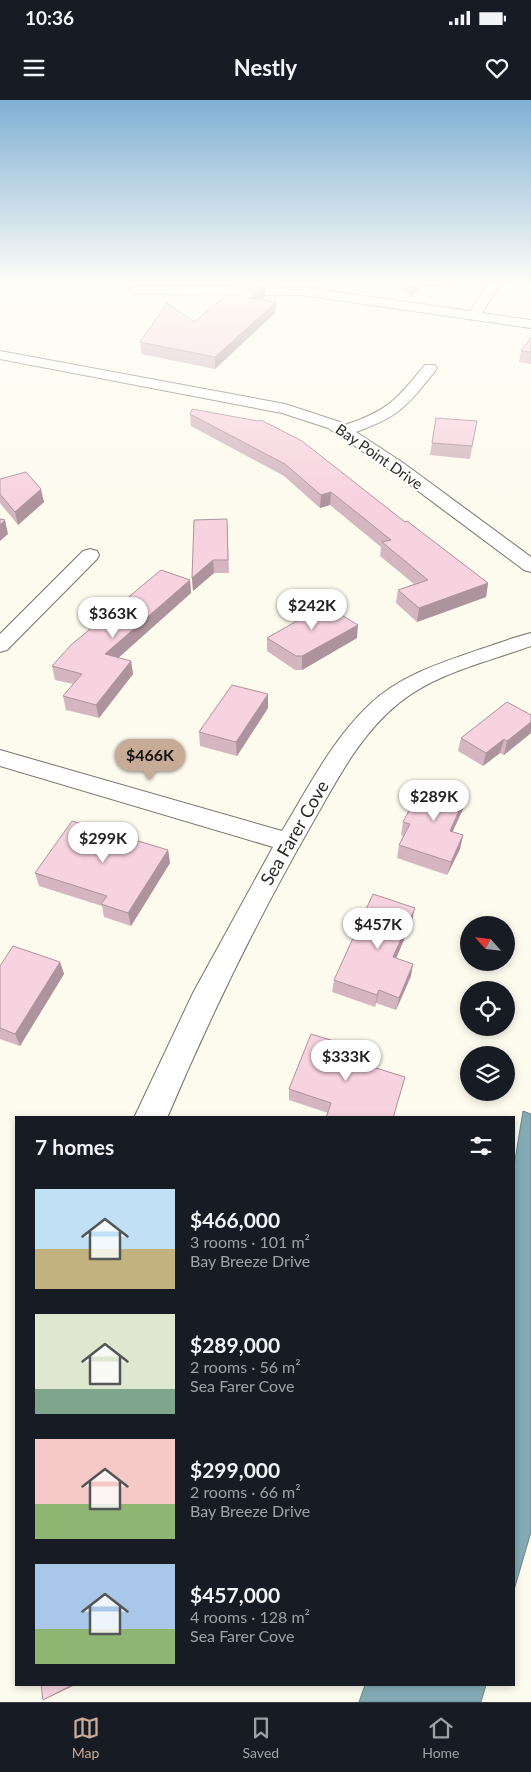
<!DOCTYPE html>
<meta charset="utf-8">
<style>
:root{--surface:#171b24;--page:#242831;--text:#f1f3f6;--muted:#9ea1a6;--line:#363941;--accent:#c8ab96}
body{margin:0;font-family:Lato,sans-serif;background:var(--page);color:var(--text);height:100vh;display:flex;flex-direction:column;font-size:19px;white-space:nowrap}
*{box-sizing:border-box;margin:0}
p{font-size:16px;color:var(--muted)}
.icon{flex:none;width:28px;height:28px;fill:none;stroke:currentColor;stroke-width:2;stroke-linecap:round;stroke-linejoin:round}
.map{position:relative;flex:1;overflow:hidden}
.details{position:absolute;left:15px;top:1016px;width:500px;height:570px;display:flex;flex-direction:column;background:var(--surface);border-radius:0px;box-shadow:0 2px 8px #0003}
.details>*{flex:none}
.needle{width:32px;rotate:297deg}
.tools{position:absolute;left:460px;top:816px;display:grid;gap:10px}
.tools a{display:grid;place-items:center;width:55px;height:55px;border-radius:50%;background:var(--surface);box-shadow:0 2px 8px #0003;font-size:25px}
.price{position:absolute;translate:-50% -42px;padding:0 11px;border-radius:18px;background:#fff;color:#222;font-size:16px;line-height:32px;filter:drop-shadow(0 1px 2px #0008)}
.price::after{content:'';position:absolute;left:50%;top:30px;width:15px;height:11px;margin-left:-8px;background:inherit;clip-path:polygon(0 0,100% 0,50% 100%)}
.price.on{background:var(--accent);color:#111}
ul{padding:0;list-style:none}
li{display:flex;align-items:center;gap:15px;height:125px;padding:0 20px}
li span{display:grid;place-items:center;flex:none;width:140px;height:100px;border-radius:0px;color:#555}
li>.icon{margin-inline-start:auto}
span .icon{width:60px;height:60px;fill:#fffc;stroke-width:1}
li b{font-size:21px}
h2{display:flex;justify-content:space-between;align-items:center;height:60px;padding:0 20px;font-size:21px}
.status{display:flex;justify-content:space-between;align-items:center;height:35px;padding:0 25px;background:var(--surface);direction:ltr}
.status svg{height:14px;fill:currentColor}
header{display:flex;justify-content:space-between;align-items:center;height:65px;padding:0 20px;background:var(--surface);font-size:22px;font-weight:700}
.tabs{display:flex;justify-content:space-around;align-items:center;height:70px;border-top:1px solid var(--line);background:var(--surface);font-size:14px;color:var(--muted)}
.tabs a{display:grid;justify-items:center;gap:2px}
.tabs .on{color:var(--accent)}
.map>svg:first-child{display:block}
.water{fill:#84abb5;stroke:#69848a}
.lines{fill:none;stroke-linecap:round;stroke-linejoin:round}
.minor-casing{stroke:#77746a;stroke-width:2}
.minor{fill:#fff;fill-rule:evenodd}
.wall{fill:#d4b5c0}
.shaded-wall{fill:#ad939c}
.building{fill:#f7d2df;stroke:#ad939c}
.labels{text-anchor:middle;stroke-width:4;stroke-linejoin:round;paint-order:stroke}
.far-street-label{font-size:15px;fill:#2b2a26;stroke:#fff}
.street-label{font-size:18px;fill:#2b2a26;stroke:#fff}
</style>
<div class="status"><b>10:36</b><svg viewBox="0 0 49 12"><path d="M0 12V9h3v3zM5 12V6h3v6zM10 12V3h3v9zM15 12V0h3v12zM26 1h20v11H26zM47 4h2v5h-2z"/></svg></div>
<header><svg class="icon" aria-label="menu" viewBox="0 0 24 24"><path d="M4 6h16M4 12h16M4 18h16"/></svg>Nestly<svg class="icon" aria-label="heart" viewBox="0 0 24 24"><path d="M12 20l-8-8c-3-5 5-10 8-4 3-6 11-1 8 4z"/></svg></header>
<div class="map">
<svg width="531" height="1602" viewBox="0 0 531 1602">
<rect width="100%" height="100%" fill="#fdfaee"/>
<path class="water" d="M523,1011L531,1014V1432L514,1490V1066Z
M365,1585H486L481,1602H359Z"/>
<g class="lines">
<defs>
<path id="minor" d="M490,181H502L482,213L531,220V228L302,195L135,194L129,190L135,186L302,187L470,211Z
M0,251L285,304L340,322L345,325C389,310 396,300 425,265H435L437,268L435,271C406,307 400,316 356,332L402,362L531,457V472L524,470L390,370L328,328L282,313L0,259Z
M90,449L97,451L99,455L97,459L7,550L0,552V534L83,451Z
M531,533V546C487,562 436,573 399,603C358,636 335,684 309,729C256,822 209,919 167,1018H134L193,893L273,747L0,666V650L282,731C308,688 332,640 369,605C400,575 443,562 484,548C499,543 515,537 531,533Z"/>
</defs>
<use href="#minor" class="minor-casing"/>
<use href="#minor" class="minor"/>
</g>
<path class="wall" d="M236,181H279V185H236Z
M399,181H452V184L421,187L411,197Z
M236,196L265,197L261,200L276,202L275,213L215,269L141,254L140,242L194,222Z
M531,237V264L519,262L521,251Z
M190,314L405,422L488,483L486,497L417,522L396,503L398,490L414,484L380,456L381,447L330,405L320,408L284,376L191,326Z
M436,318L477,321L470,359L430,355Z
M0,379L44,402L18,425L0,403Z
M227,419L229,473H214L193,491L192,478Z
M190,480L191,493L118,558L131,561L133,574L99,618L66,610L63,596L73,584L55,580L52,566Z
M267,538H357L302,570H295L267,551Z
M268,608L237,656L200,646L199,632Z
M531,615V633L504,655L500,653L483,666L458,651L461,638Z
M466,695L463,709L452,732L463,735L460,749L447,775L397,758L399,745L403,736L401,735L403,722Z
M168,750L170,763L131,826L104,817L102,806L39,786L35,773Z
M412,821L396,858L411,876L396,910L376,903L375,907L332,892L334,880Z
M60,862L64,874L20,946L0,939V866Z
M355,961L405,977L402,988L328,1013L289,1000V989Z"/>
<path class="shaded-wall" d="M418,181H452V184L421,187L411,197L413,187Z
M265,186V197L250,209V198Z
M276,202L275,213L215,269V257Z
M41,389L44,402L18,425L15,412Z
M331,392L330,405L320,408L321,395Z
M5,420L8,434L0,441V425Z
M213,460L214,473L193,491L192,478Z
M190,480L191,493L107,568L105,554Z
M488,483L486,497L417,522L419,508Z
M358,525L357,538L302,570V556Z
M131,561L133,574L99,618L96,605Z
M268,594V608L237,656L236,642Z
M531,622V633L504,655L507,641Z
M504,639L500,653L483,666L486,653Z
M466,695L463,709L447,744L450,731Z
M463,735L460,749L447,775L451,762Z
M168,750L170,763L131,826L128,813Z
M415,808L412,821L391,870L393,857Z
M60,862L64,874L20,946L15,934Z
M413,864L411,876L396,910L399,898Z
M379,890L376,903L375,907L377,895Z
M357,948L355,960L351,972L353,961Z
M72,1585H75L50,1597L43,1600Z"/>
<path class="building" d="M408,181H418L413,187Z
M236,186H265L250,198L276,202L215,257L140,242L167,203L194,222L227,195L236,196Z
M531,237V252L521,251Z
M192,309L258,321L261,320L302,341L405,422L407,421L488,483L419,508L398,490L428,480L382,442L391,440L331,392L321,395L285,364L190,314Z
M436,318L477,321L472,346L432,343Z
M26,372L41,389L15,412L0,394V379Z
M0,419L5,420L0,425Z
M227,419L228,460H213L192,478L194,420Z
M161,470L190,480L105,554L131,561L96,605L63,596L82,574L52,566L71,545Z
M325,505L358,525L302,556H296L267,538Z
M232,585L268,594L236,642L199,632Z
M507,602L531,615V622L507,641L504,639L486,653L461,638Z
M424,682L466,695L450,731L463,735L451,762L399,745L410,724L403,722Z
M72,721L168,750L128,813L101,804L107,796L35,773Z
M373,794L415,808L393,857L413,864L399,898L379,890L377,895L334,880Z
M13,846L60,862L15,934L0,928V866Z
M311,934L357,948L353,961L405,977L393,1018H326L331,1003L289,989Z
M41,1585H72L43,1600Z"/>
<linearGradient id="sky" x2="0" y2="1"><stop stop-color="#80b0d4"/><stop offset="0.45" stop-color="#fefdf7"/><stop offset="1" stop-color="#fefdf7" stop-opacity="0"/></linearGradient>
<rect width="531" height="405" fill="url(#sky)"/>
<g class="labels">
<g class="far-street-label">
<text transform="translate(379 357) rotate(35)" y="5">Bay Point Drive</text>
</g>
<g class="street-label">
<text transform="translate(295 733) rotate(-60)" y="6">Sea Farer Cove</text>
</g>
</g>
</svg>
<div class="tools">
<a><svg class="needle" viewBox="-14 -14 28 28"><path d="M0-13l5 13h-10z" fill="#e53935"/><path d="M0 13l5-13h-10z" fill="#9ea1a6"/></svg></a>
<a><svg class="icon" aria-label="locate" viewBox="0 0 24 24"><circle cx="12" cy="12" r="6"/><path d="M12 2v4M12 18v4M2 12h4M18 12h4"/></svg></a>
<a><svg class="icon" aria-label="layers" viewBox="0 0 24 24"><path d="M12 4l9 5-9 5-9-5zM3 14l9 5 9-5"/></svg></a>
</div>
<b class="price" style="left:312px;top:531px">$242K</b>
<b class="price" style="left:113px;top:539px">$363K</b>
<b class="price on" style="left:150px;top:681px">$466K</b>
<b class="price" style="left:434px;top:722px">$289K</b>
<b class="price" style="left:103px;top:764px">$299K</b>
<b class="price" style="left:378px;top:850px">$457K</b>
<b class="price" style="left:346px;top:982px">$333K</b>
<section class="details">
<h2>7 homes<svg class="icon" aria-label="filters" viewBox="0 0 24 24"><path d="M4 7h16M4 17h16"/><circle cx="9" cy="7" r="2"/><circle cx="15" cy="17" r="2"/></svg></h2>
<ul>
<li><span style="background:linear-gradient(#bfe0f5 60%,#c2b280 0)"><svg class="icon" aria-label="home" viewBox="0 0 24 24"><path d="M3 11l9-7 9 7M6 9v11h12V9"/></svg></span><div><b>$466,000</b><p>3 rooms · 101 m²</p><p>Bay Breeze Drive</p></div></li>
<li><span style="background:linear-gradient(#dfe7d0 75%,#7fa58c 0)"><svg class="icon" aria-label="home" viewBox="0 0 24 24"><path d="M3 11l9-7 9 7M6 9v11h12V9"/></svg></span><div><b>$289,000</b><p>2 rooms · 56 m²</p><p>Sea Farer Cove</p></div></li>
<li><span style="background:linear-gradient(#f6c9c9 65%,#8fb573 0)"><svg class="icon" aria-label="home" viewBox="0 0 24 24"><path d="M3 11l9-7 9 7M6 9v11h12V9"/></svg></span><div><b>$299,000</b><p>2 rooms · 66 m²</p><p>Bay Breeze Drive</p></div></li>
<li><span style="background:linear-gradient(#a9c7e8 65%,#8fb573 0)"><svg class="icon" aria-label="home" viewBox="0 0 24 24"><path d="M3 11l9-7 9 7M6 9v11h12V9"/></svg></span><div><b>$457,000</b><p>4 rooms · 128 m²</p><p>Sea Farer Cove</p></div></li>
</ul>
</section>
</div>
<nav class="tabs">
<a class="on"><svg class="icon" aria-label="map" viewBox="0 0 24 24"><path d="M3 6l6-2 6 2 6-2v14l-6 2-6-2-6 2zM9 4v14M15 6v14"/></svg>Map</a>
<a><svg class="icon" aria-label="saved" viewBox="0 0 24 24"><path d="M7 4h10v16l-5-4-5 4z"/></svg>Saved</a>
<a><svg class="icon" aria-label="home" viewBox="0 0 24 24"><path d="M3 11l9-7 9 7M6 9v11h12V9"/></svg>Home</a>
</nav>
